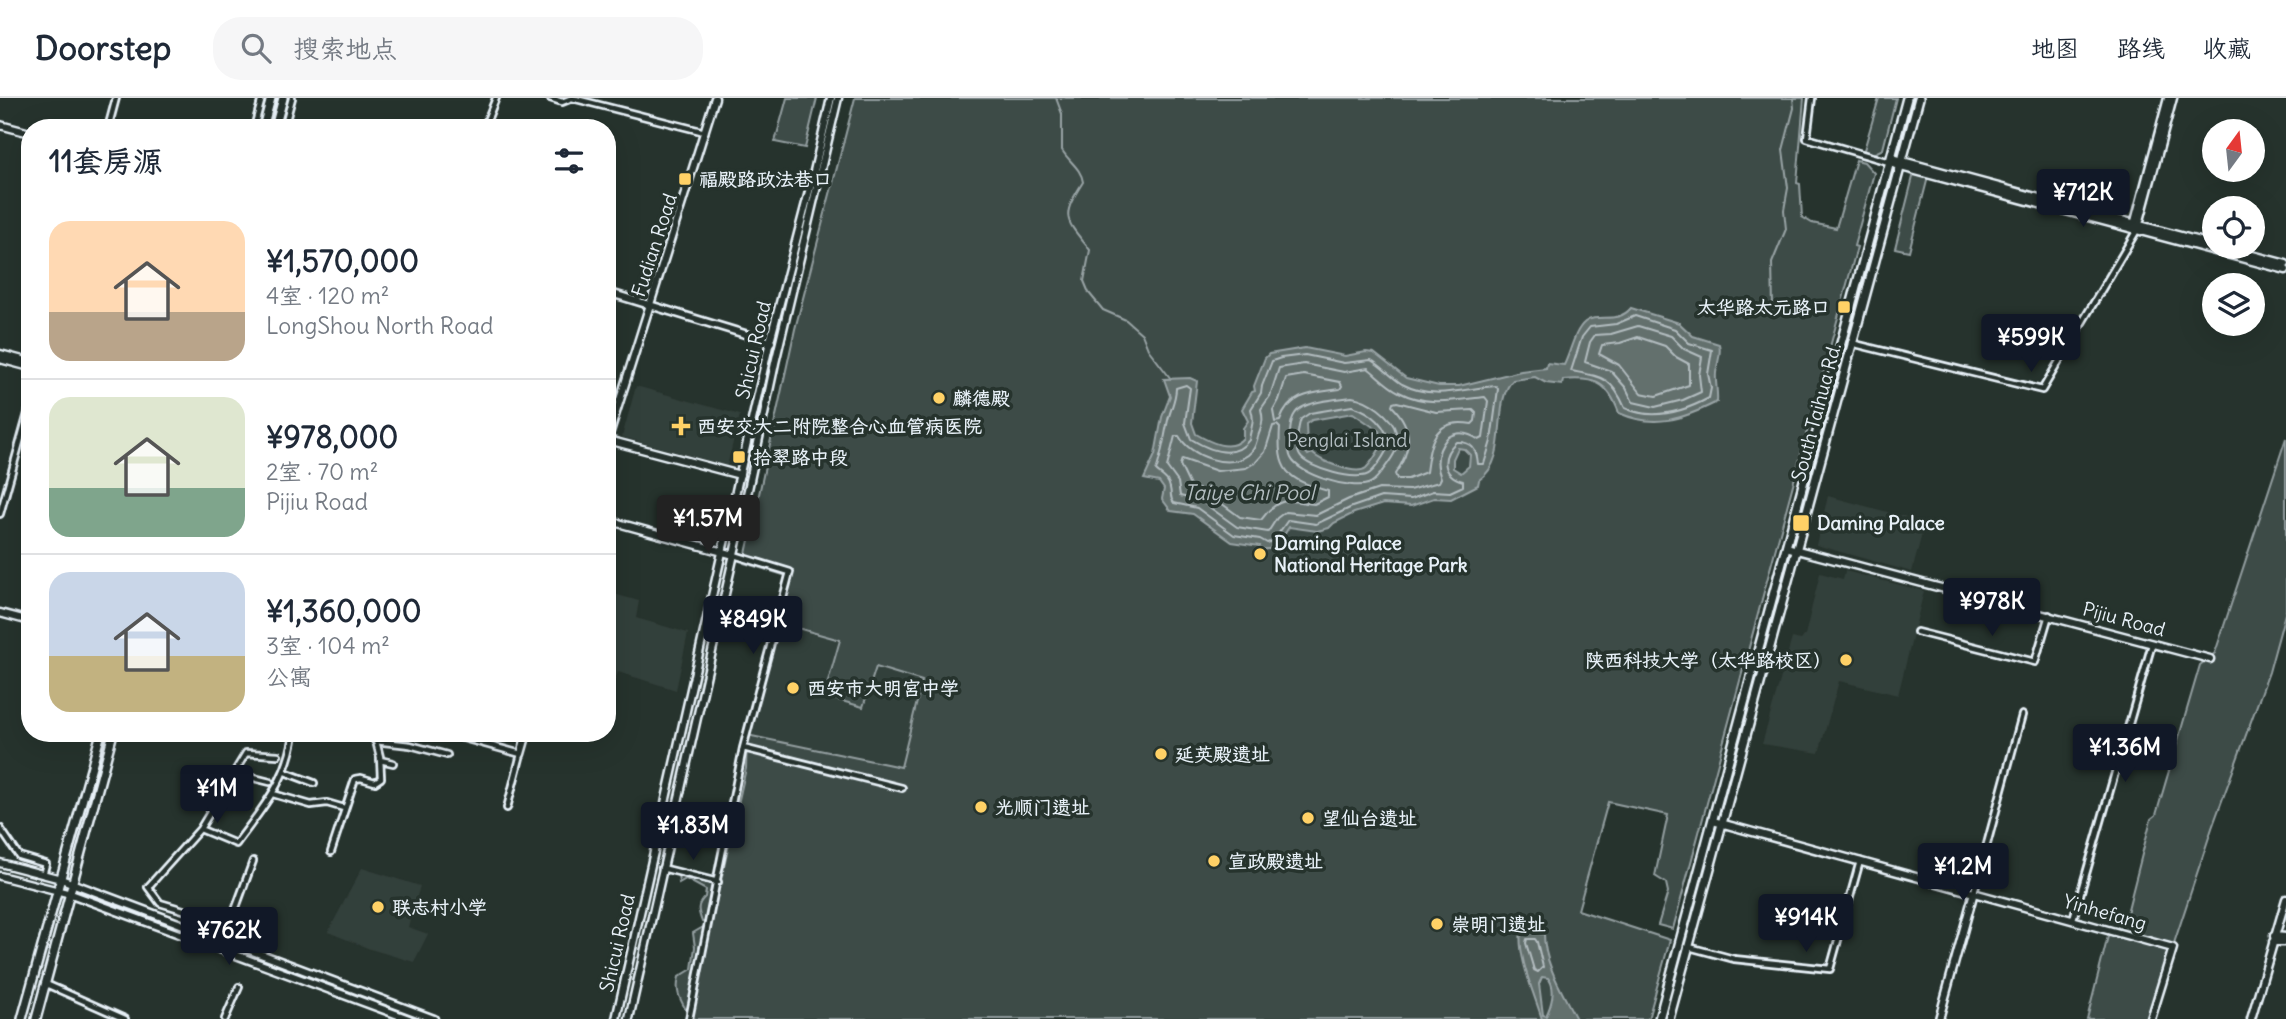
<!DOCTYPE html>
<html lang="zh">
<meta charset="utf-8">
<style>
:root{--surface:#fff;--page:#f6f6f7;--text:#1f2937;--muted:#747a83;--line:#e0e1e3;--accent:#111827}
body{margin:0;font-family:Delius,"LXGW WenKai TC",sans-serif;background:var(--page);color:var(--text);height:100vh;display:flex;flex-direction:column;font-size:26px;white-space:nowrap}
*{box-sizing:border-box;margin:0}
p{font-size:23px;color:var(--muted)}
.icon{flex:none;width:38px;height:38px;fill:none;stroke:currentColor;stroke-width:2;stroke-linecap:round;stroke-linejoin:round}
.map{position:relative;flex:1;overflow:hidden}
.panel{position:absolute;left:21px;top:21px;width:595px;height:623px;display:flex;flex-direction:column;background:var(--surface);border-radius:28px;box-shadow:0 7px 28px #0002}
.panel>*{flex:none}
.needle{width:46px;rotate:15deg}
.controls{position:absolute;left:2202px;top:21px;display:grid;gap:14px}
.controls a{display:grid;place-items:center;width:63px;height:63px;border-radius:50%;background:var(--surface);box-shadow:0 7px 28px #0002;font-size:35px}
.price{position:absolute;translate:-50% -60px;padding:0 16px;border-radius:7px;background:var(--accent);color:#fff;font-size:23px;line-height:46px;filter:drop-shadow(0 2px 4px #0008)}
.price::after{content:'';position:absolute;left:50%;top:42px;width:21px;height:16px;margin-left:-10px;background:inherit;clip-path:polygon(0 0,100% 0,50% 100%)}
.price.on{background:#222;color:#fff}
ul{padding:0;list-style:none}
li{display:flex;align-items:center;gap:21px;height:175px;padding:0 28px}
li+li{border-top:2px solid var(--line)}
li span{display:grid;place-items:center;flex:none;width:196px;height:140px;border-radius:21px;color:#555}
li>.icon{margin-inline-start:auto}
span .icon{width:84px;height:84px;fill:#fffc;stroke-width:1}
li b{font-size:30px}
h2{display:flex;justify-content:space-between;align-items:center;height:84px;padding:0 28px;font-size:30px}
header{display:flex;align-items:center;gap:42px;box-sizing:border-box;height:98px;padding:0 35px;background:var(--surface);border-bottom:2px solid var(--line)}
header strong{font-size:33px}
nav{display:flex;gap:38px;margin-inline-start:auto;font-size:24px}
.search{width:490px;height:63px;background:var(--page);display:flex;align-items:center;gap:18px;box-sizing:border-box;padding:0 24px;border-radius:28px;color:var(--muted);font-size:26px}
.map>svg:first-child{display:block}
.built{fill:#333f3a}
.green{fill:#3e4b47;stroke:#939ea0;stroke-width:2}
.water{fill:#636f6d;stroke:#98a3a5;stroke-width:2;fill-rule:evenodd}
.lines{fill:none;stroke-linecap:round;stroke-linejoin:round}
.shore{stroke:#b3bdc0;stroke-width:2}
.stream{stroke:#98a3a5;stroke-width:2}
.street-casing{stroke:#e8f1f8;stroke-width:10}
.secondary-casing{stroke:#e8f1f8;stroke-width:11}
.primary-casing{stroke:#e8f1f8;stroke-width:12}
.street{stroke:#26332d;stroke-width:4.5}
.secondary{stroke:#26332d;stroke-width:6}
.primary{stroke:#26332d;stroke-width:7}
.poi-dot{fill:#ffd166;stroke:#26332d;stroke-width:2.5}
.labels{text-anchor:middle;stroke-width:7;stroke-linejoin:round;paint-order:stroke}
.poi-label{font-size:19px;font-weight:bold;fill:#e8f1f8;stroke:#26332d;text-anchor:start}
.street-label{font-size:19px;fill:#e8f1f8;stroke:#26332d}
.park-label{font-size:19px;fill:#b5bfc3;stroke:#26332d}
.water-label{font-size:21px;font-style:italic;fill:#b3bdc0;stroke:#26332d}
</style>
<header>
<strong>Doorstep</strong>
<div class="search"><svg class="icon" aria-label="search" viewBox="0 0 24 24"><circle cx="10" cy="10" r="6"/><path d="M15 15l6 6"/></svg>搜索地点</div>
<nav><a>地图</a><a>路线</a><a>收藏</a></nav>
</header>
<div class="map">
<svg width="2286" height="921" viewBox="0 0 2286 921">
<rect width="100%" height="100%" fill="#26332d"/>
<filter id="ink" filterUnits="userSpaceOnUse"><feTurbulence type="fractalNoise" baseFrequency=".0143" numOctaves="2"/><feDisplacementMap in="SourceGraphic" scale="14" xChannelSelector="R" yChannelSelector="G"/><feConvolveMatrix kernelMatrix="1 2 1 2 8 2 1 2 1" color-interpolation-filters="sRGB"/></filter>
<g filter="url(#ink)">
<path class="built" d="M636,288L740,317L727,368L622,339Z
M1828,398L1925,424L1912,474L1816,447Z
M1845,473L1924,493L1898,597L1839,583L1819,655L1762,646L1792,540L1801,542L1805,537L1820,475L1843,481Z
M607,494L639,503L636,520L688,535L676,592L618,574L615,582L607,580Z
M776,524L840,542L824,598L875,569L923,583L902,669L747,637Z
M362,770L420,788L408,829L428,836L414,864L370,851L328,834Z"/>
<path class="green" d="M787,0H817L805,50L775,44Z
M855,0H1804L1797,85L1800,86L1802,119L1812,125L1836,130L1856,62L1864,64L1874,75L1854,148L1857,149L1673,831L1658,827L1668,794L1666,785L1655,778L1668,717L1608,704L1578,812L1670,842L1648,921H690L746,670L747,637L901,669L922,583L876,569L863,609L824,598L840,542L776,524L790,479L744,465L795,231Z
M1879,0H1896L1883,51L1871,57L1865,55L1864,52Z
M1914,75L1928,79L1909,153L1895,150Z
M2286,340V512L2269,574L2212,730L2149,921H2087L2108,838L2125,823L2151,721L2156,717L2200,567L2215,555Z
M678,776L715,785L706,824H702C698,813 696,807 705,799L706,792L686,781L679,785Z
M705,828L687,914C680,901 675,894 679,879L692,871L695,849L693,835Z"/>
<path class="water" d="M1631,210L1679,225L1693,238L1719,246C1722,257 1717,264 1716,275C1715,284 1718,294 1717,304C1683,321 1655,331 1619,315C1608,284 1595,279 1563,282L1562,287L1546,285L1535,279L1513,282C1491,303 1511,361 1479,382L1478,387L1451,401L1434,400L1411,408L1383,406L1354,415L1334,425L1329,430L1317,433L1289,429L1276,450L1259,452L1260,448L1232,444L1193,416L1171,413L1162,401L1164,391L1159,384L1144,381L1155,357L1162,319L1170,298L1164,281L1190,280L1197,283L1192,325L1196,336C1210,344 1230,355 1243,340V330L1248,323L1242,311L1252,294L1255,293L1254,288L1265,260L1269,256L1305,250L1345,258L1366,254L1374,255L1406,280L1439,288H1459L1521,273L1546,270L1547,265L1564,267C1571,253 1574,233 1585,224C1597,214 1617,227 1631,210ZM1353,315L1379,333L1382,346C1378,354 1372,364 1366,370C1356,378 1320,363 1312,355L1308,357L1304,352L1307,349L1306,326L1312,322ZM1458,350L1464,351L1470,357L1469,368L1461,375L1453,370V361Z
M1521,832L1544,836C1544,866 1563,895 1576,921H1542C1534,895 1517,858 1521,832ZM1542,879L1548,880C1557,890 1551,908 1546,918L1543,917L1539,886Z"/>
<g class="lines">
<path class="shore" d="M1635,218L1675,231L1689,245L1712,252L1708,276L1711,290L1709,300C1683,314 1653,323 1625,310C1611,278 1602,279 1571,273L1582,239L1590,229L1616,226Z
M1638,228L1671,238L1684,251L1702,259L1699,277L1701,294L1683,302L1655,309L1633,304L1626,290L1611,273L1585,264L1590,244L1595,237L1611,236Z
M1638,239L1665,248L1676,259L1689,266V287L1656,298L1641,295L1619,267L1599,256L1602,247L1620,245Z
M1305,257L1344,265L1371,262C1382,268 1391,279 1402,286C1434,303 1464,290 1496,288L1498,291L1491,343L1484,366H1478C1477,352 1472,343 1456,344C1440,359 1442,377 1463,383V388L1450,394L1433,393L1411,401L1381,399L1352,409L1316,426L1288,422L1273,443L1267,445L1260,441L1234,437L1197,410L1174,405C1169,399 1172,397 1170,390C1169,381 1161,378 1156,373C1162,356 1164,340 1168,322C1171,310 1176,301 1176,290L1186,287L1190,290L1185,325L1191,341C1209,352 1234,363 1249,342C1251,328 1255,325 1251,311L1261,295L1262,288L1272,263L1281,260Z
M1304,266L1344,274L1368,270C1378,278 1387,288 1399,294C1427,309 1456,302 1485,299L1488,303L1483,340L1479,342C1469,335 1458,332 1447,340C1437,352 1435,366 1441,380L1439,384L1409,392L1379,391L1349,401L1316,417L1285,414L1277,420L1268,434L1237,429L1201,403L1180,398L1178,384L1167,369L1175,338H1179C1190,358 1227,372 1248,357C1257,350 1256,342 1260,333C1263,324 1263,320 1261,311L1270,298L1279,270Z
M1304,277L1340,284L1342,288L1340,291C1314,295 1289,295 1280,323L1275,324L1273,313L1279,302L1286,280Z
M1352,299C1368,301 1392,318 1396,334C1400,351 1393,359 1383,372C1378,378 1376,383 1368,386C1351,392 1299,377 1291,360C1287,353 1290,342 1290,334C1291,322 1293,313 1305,308C1318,302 1337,301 1352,299Z
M1397,304L1436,314L1473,312L1476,315L1475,323L1472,326C1433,319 1430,345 1426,374L1408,381H1397L1395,376C1412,352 1414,330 1392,308L1393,305Z
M1352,308C1372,314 1388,328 1389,348C1384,357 1378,369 1370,375C1359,385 1307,370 1300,358C1295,351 1298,329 1301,321L1310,315Z
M1277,327L1280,330C1277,373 1286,381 1328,393V399L1314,406C1300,405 1286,398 1273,409C1268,412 1265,418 1261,422L1240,419L1206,394L1190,388L1180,367L1182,361L1217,373L1246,370L1256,364L1265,354L1273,328Z
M1527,841H1535L1537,844L1543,869L1538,874L1534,872L1526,845Z"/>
<path class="stream" d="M1056,0L1062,16V52C1069,64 1081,70 1083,84C1060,120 1065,121 1090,152L1084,183L1089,195L1103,212L1126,222L1142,236L1148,251L1171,281
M1773,209L1772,165L1786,131L1784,112L1788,90L1783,52L1794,10L1793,0"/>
<defs>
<path id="street" d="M550,0L562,4L572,0
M572,0L705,34
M1812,0L1807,40L1889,64
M108,30L116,0
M254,30L262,0
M284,30L292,0
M484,30L496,0
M1851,245L2042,292L2137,132
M0,416L30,308
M1917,534L2035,564L2049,517
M445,635L521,656L507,710
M375,643L410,647L447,657
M743,650L902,690
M380,662L393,665
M285,674L314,685
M234,675L270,684
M273,696L311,707L327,705L344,710
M0,730L19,758L46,766L43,777
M200,731L236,746C263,709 288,682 294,635
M331,754L355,681L361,680L375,684L381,680L380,659L374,635
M253,763L230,826L160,805L148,789L200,731L246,655L278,657
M662,770L718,784
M1974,794L2022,617
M2073,821L2152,546
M1689,849L1734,861L1830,871L1860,763
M46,886L125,921
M225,921L239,889
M689,921L743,650L790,474L734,457"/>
<path id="secondary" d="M0,27L30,35
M1891,60L2214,147
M1890,64L1901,69L2286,172
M2134,127L2168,0
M2138,130L2173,0
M2222,149L2286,166
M607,194L771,244
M0,256L30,264
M0,261L30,269
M608,342L740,377
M607,343L715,0
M607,422L734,457
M1786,449L2210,561
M0,515L30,523
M521,656L527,635
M1713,723L2173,850L2151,921
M0,765L61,781L434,921
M0,778L71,796L409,921
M2274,838L2286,839
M2273,844H2286
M616,921L770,243L812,82L831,0
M629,921L739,434L775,265L838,0
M1939,921L1974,794
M2251,921L2286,801"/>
<path id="primary" d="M263,30L271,0
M275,30L283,0
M22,921L101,635
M36,921L113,635
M1659,921L1907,0
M1669,921L1919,0"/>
</defs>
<use href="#street" class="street-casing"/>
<use href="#secondary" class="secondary-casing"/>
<use href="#primary" class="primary-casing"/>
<use href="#street" class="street"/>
<use href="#secondary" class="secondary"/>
<use href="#primary" class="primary"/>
</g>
</g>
<g class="poi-dot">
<rect x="678" y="74" width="14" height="14" rx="3.5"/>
<rect x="1837" y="202" width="14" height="14" rx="3.5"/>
<circle cx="939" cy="300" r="7"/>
<path d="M677.5 317.5h7v7h7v7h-7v7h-7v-7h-7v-7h7z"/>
<rect x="732" y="352" width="14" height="14" rx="3.5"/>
<rect x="1792" y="416" width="18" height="18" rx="3.5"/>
<circle cx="1260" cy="456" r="7"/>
<circle cx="1846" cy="562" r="7"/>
<circle cx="793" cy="590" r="7"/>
<circle cx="1161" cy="656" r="7"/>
<circle cx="981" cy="709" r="7"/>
<circle cx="1308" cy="720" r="7"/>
<circle cx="1214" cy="763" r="7"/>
<circle cx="378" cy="809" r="7"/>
<circle cx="1437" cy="826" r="7"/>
</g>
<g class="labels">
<g class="poi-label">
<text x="699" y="88">福殿路政法巷口</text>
<text x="1830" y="216" text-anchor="end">太华路太元路口</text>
<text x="953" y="307">麟德殿</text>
<text x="697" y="335">西安交大二附院整合心血管病医院</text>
<text x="753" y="366">拾翠路中段</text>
<text x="1817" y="432">Daming Palace</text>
<text x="1274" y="452">Daming Palace<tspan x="1274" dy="22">National Heritage Park</tspan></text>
<text x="1832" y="569" text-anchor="end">陕西科技大学（太华路校区）</text>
<text x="807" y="597">西安市大明宫中学</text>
<text x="1175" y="663">延英殿遗址</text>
<text x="995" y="716">光顺门遗址</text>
<text x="1322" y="727">望仙台遗址</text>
<text x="1228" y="770">宣政殿遗址</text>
<text x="392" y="816">联志村小学</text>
<text x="1451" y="833">崇明门遗址</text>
</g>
<g class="street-label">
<text transform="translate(654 147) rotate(-72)" y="7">Fudian Road</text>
<text transform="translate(753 252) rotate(-77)" y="7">Shicui Road</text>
<text transform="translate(1816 314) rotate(-75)" y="7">South Taihua Rd.</text>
<text transform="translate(2124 521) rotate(15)" y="7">Pijiu Road</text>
<text transform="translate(2105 814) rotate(16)" y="7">Yinhefang</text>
<text transform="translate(617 845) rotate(-77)" y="7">Shicui Road</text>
</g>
<g class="park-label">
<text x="1347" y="349">Penglai Island</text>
</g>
<g class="water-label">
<text x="1249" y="402">Taiye Chi Pool</text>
</g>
</g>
</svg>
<div class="controls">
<a><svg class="needle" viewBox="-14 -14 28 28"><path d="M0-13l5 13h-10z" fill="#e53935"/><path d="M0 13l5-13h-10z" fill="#747a83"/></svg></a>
<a><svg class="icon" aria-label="locate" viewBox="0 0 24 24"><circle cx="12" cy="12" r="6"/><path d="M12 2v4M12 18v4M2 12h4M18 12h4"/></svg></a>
<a><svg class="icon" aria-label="layers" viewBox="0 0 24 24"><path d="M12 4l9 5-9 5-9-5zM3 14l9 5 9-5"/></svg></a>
</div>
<b class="price" style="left:2083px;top:131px">¥712K</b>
<b class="price" style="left:2031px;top:276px">¥599K</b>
<b class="price on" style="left:708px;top:457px">¥1.57M</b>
<b class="price" style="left:1992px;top:540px">¥978K</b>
<b class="price" style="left:753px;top:558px">¥849K</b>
<b class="price" style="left:2125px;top:686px">¥1.36M</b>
<b class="price" style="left:217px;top:727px">¥1M</b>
<b class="price" style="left:693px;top:764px">¥1.83M</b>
<b class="price" style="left:1963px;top:805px">¥1.2M</b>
<b class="price" style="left:1806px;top:856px">¥914K</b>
<b class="price" style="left:229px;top:869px">¥762K</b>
<section class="panel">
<h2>11套房源<svg class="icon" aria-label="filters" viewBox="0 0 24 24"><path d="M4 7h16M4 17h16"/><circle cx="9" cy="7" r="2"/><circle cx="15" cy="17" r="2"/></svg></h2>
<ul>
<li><span style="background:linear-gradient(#ffd9b3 65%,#b9a48a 0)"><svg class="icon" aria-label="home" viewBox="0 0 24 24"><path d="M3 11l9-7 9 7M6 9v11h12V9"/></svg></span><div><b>¥1,570,000</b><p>4室 · 120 m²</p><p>LongShou North Road</p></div></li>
<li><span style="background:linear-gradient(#dfe7d0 65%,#7fa58c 0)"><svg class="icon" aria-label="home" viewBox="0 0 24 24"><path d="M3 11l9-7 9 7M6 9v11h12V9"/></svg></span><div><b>¥978,000</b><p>2室 · 70 m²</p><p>Pijiu Road</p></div></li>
<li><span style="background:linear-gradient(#c9d6e8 60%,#c2b280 0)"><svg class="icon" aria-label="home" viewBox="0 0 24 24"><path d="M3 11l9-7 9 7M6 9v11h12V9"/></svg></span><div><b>¥1,360,000</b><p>3室 · 104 m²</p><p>公寓</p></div></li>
</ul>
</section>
</div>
